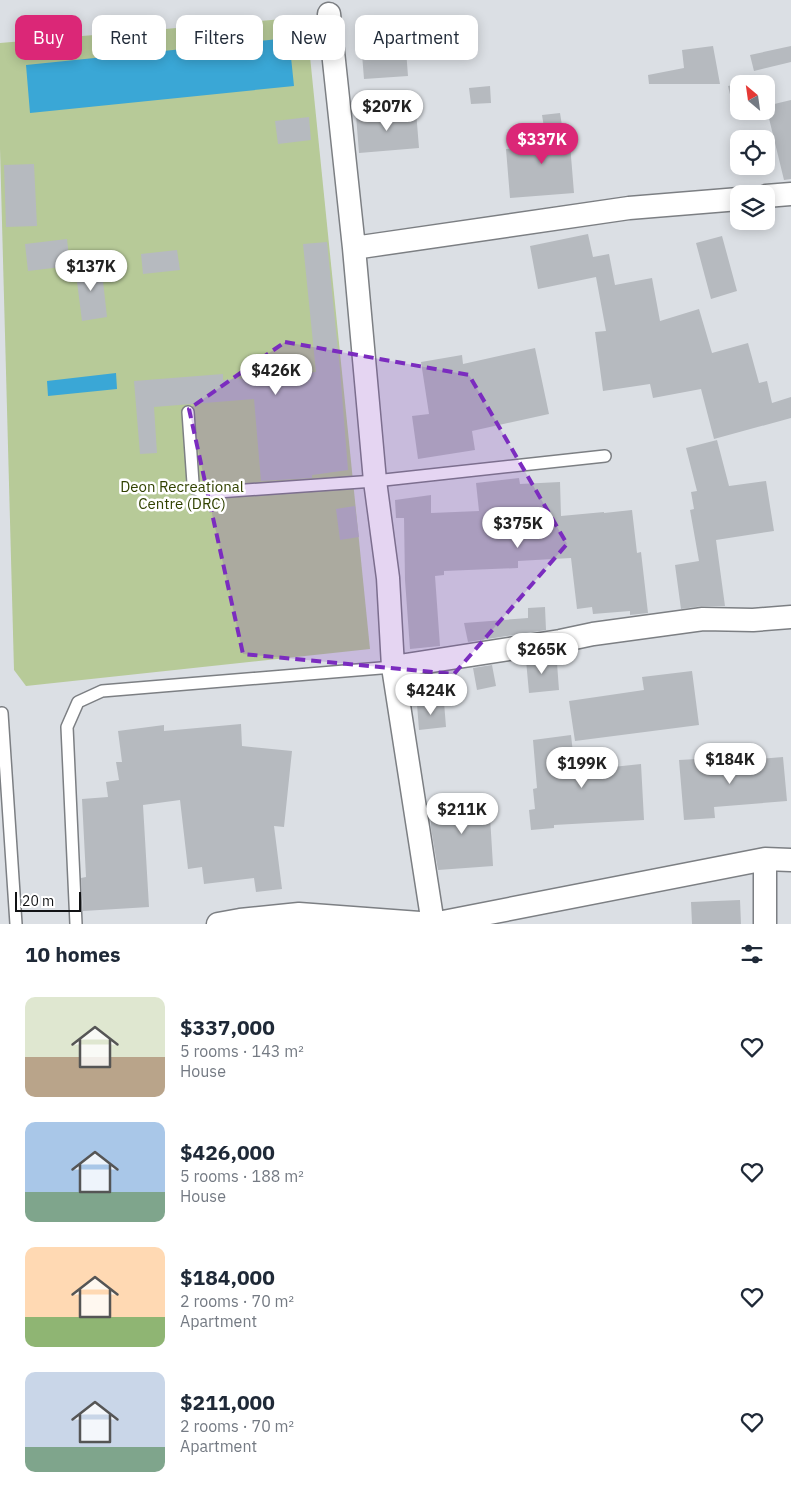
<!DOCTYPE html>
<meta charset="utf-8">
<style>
:root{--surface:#fff;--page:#f2f2f3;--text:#1f2937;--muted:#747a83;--accent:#db2777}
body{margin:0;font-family:"IBM Plex Sans",sans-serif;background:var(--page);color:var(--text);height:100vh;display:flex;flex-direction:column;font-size:19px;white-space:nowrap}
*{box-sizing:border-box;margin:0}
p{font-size:16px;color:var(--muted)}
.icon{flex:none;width:28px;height:28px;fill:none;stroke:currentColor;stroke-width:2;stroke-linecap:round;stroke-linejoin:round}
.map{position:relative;height:924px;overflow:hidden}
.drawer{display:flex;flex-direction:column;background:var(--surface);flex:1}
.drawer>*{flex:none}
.top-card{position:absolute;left:15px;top:15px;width:500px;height:45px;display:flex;gap:10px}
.needle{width:32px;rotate:331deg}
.buttons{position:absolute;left:730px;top:75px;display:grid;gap:10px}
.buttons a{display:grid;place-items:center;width:45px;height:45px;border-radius:10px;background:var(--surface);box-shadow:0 2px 12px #0003;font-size:25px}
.scale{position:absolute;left:15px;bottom:12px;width:66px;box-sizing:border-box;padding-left:5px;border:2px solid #121315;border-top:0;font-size:14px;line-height:18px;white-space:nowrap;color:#121315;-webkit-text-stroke:4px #fff;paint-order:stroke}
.price{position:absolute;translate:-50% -42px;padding:0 11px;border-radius:18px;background:#fff;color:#222;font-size:16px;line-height:32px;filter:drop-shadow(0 1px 2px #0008)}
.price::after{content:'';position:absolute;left:50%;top:30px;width:15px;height:11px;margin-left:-8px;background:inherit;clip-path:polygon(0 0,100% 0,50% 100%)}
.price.active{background:var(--accent);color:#fff}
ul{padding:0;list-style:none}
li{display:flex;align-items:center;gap:15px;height:125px;padding:0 25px}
li span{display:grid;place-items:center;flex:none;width:140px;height:100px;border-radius:10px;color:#555}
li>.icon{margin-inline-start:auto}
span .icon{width:60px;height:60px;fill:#fffc;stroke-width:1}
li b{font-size:21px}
h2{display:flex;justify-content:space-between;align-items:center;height:60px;padding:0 25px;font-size:21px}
.chip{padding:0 18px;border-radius:10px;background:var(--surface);box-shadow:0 2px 12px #0003;font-size:18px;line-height:45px}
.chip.active{background:var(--accent);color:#fff}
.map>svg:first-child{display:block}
.green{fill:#b7ca98}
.water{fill:#3aa7d6}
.building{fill:#b6babf}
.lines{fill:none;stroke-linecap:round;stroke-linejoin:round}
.lane-casing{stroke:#7c7f83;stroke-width:14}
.street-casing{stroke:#7c7f83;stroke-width:25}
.lane{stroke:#fff;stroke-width:11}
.street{stroke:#fff;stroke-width:22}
.marked{fill:#7b2cbf;fill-opacity:0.2;stroke:#7b2cbf;stroke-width:4;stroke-dasharray:10 6;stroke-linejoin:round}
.labels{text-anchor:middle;stroke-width:5;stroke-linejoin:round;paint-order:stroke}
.park-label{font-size:15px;fill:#314200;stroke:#fff}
</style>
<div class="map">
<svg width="791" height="924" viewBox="0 0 791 924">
<rect width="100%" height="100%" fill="#dbdfe4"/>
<path class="green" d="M306,17L370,649L26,686L14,670L0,148V43Z"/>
<path class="water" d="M289,38L294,86L30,113L26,65Z
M116,373L117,389L48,396L47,381Z"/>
<path class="building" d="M713,46L720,84H649L648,75L684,68L682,50Z
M791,46V62L754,71L750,55Z
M406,50L408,76L364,79L362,54Z
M739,84V109L734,111L728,86Z
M490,86L491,103L471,104L469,88Z
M791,100V179L784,180L766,106Z
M416,111L419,148L359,153L356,115Z
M560,113L565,144H570L574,193L510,198L506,149L547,146L542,115Z
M309,117L311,140L278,144L275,121Z
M34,164L37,226L6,227L4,165Z
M588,234L593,257L609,254L615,285L652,278L660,321L699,309L712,353L748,343L759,383L767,381L772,403L791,397V418L714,439L701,389L653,398L650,384L603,391L595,332L606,331L596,277L538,289L530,246Z
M722,236L737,291L711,299L696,243Z
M67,239L70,266L28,271L25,244Z
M327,242L340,370L348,470L312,475V478L261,481L254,399L154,407L157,453L140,454L134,381L223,374V380L316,372L303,244Z
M177,250L180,270L143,274L141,254Z
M101,263L107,317L82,321L75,266Z
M535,348L549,414L472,431L475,450L418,459L412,416L429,414L421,362L462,355L463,364Z
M717,440L729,486L766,481L774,531L716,540L725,606H703L681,609L675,565L699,561L690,510L694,509L691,492L697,491L686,448Z
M519,478L520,484L560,482L561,516L604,512V513L632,510L637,553L641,552L648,613L630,615V611L593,614L592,607L577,609L571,558L518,561V568L444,571V575L435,576L440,646L410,649L405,580L404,518H396L395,500L431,495V513L479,511L476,483Z
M355,506L359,537L340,540L336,509Z
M545,607L546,630L468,642L464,623L528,618V608Z
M547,656V664L557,663L559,690L529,693L526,660Z
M492,665L496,686L477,690L473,668Z
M692,671L699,725L575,741L569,701L644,690L642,677Z
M444,702L446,727L419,730L417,704Z
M241,724L242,746L292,751L284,827L274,826L282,889L256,892L254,878L204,884L202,867L188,869L180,800L143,805L149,907L83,911L81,878L86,877L82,799L108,797L106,782L119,780L116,762H122L118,731L164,725V731Z
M571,735L575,771L641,764L644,820L554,825V828L531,830L529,810L535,809L533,789L537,788L533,740Z
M783,757L787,801L714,807L715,818L684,820L679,760L697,759V762L714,761V763Z
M489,800L493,866L438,870L431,828L430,804Z
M740,900L741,924H692L691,902Z"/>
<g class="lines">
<defs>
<path id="lane" d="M188,412L193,483L196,489L204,493L375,481L605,456
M2,713L16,924
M76,924L67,727L78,702L102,691L393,667"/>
<path id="street" d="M329,14L354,248L375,481L388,578L393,667L433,924
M766,196L791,194
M354,248L629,208L739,199
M393,667L560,641L593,634L703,619L753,620L791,617
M218,924L240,920L299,914L433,924L765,859L791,860
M765,924V859"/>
</defs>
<use href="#lane" class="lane-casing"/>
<use href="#street" class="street-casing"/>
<use href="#lane" class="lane"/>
<use href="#street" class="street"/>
</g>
<path class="marked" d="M285,342L469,375L567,544L454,674L243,654L189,409Z"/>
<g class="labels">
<g class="park-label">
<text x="182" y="492">Deon Recreational<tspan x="182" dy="17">Centre (DRC)</tspan></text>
</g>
</g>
</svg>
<div class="buttons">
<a><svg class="needle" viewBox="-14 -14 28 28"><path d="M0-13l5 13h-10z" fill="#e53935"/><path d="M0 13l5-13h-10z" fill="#747a83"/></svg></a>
<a><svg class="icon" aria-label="locate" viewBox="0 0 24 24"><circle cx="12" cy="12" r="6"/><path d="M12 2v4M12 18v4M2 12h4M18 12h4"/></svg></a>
<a><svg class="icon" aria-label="layers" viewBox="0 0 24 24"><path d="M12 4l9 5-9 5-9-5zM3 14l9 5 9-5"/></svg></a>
</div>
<div class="scale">20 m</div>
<b class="price" style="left:387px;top:132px">$207K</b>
<b class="price active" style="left:542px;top:165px">$337K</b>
<b class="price" style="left:91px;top:292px">$137K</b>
<b class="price" style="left:276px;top:396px">$426K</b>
<b class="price" style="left:518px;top:549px">$375K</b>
<b class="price" style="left:542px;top:675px">$265K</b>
<b class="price" style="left:431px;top:716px">$424K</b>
<b class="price" style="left:730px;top:785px">$184K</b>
<b class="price" style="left:582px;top:789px">$199K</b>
<b class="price" style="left:462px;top:835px">$211K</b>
<div class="top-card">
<a class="chip active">Buy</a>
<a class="chip">Rent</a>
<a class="chip">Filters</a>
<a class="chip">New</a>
<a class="chip">Apartment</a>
</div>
</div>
<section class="drawer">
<h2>10 homes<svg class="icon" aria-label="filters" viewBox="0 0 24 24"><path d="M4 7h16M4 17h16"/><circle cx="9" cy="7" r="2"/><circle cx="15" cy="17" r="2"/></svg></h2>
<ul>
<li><span style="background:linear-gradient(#dfe7d0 60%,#b9a48a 0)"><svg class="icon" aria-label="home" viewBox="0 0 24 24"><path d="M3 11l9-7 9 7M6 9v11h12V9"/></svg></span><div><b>$337,000</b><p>5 rooms · 143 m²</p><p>House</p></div><svg class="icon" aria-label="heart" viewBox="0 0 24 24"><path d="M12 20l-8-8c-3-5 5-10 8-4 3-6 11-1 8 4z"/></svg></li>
<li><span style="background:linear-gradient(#a9c7e8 70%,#7fa58c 0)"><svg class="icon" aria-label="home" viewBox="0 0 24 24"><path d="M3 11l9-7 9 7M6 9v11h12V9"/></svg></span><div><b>$426,000</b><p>5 rooms · 188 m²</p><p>House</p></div><svg class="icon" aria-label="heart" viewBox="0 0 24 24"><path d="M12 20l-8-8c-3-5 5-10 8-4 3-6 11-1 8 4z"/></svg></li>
<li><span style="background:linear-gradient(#ffd9b3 70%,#8fb573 0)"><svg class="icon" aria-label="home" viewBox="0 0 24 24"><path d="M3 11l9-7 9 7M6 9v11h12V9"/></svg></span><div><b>$184,000</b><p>2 rooms · 70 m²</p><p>Apartment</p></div><svg class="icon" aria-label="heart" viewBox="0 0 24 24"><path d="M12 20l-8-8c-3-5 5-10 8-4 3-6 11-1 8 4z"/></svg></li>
<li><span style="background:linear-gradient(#c9d6e8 75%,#7fa58c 0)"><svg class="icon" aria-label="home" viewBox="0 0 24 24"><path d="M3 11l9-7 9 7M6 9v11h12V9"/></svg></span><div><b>$211,000</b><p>2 rooms · 70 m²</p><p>Apartment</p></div><svg class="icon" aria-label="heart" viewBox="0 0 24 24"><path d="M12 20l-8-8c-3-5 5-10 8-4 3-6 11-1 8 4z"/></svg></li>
</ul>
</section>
